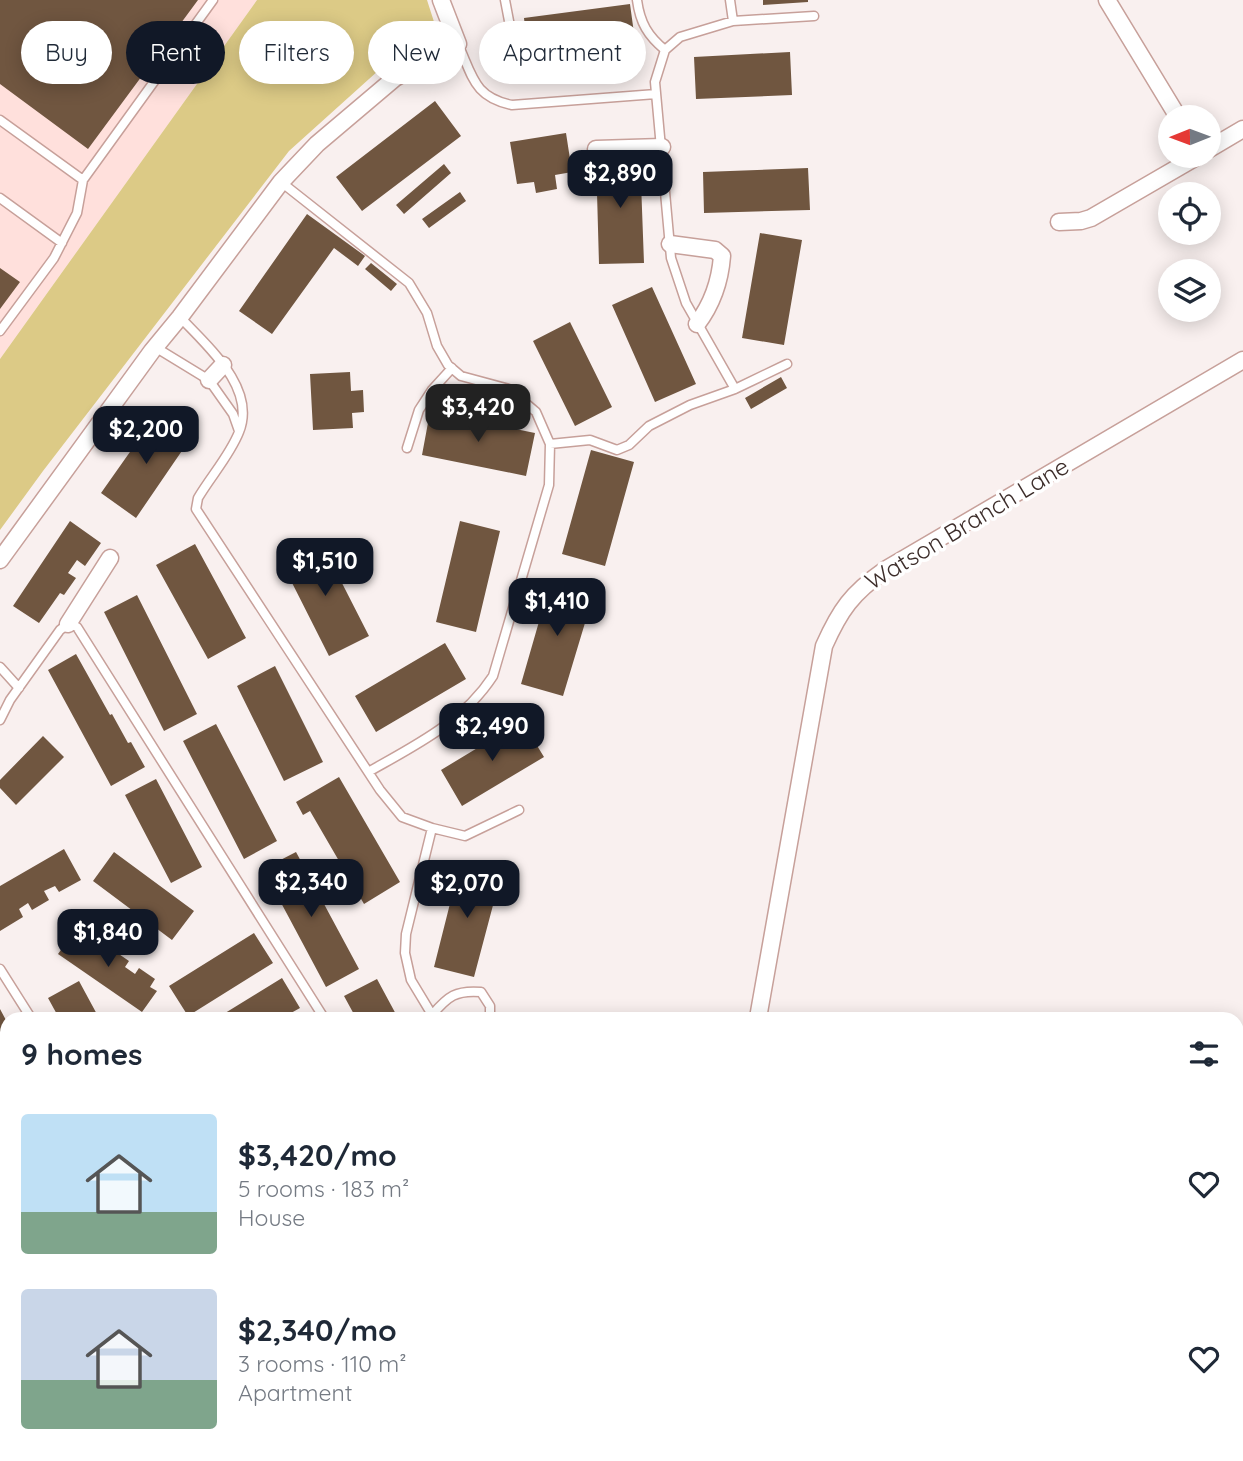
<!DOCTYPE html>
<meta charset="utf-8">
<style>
:root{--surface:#fff;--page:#f2f2f3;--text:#1f2937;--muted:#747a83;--accent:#111827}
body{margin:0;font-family:Quicksand,sans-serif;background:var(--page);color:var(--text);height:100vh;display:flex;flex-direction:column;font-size:26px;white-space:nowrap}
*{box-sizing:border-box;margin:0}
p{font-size:23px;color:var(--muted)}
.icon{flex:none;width:38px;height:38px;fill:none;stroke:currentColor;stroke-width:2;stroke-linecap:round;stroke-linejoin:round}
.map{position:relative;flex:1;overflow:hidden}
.side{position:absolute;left:0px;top:1012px;width:1244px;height:450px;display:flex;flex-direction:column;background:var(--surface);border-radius:21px 21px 0 0;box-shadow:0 4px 18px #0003}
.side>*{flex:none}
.guide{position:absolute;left:21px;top:21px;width:700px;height:63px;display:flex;gap:14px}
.needle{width:46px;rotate:269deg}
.tools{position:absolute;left:1158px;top:105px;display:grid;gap:14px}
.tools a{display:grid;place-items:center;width:63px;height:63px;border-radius:50%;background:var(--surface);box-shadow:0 4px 18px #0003;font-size:35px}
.price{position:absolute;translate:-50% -60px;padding:0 16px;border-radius:14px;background:var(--accent);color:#fff;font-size:23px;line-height:46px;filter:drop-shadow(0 2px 4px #0008)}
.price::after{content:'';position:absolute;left:50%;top:42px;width:21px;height:16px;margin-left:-10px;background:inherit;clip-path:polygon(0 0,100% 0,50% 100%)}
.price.selected{background:#222;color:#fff}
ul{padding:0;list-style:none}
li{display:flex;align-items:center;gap:21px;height:175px;padding:0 21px}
li span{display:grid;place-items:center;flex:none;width:196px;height:140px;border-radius:7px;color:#555}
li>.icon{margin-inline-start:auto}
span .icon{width:84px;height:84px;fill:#fffc;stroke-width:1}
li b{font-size:30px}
h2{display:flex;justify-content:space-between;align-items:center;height:84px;padding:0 21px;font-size:30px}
.tag{padding:0 24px;border-radius:32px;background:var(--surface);box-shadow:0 4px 18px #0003;font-size:24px;line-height:63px}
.tag.selected{background:var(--accent);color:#fff}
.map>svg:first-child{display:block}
.built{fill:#ffe0dc}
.green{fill:#dcca86}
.building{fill:#705640}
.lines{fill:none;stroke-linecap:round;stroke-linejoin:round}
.service-casing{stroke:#c7a09a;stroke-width:11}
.minor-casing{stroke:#c7a09a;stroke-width:19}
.service{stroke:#fff;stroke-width:8}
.minor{stroke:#fff;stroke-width:16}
.labels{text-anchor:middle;stroke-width:7;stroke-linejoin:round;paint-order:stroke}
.street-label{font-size:24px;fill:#3d2e2b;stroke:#fff}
</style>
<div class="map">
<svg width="1243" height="1461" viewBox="0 0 1243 1461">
<rect width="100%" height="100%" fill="#f9f0ef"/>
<path class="built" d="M0,0H257L0,359Z"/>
<path class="green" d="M257,0H427L435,25L429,37L379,70L289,151L43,471L0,530V359Z"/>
<path class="building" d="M0,0H198L88,149L0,84Z
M763,0H808V2L763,5Z
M630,4L636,48L529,63L524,18Z
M790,52L792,95L696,99L694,57Z
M435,101L461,136L362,211L336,177Z
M566,133L572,172L555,175L557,189L536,193L534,182L517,184L510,142Z
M640,155L644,263L599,264L596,157Z
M444,164L451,173L404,214L396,205Z
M808,168L810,210L704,213L703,172Z
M460,192L466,201L429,228L422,219Z
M307,214L365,256L358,266L334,248L272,334L239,311Z
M760,233L802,240L784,345L742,338Z
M371,263L397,284L391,291L365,269Z
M0,268L20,282L0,309Z
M652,287L696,384L655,402L612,305Z
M570,322L612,407L575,426L533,341Z
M350,372L351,391L363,390L364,412L352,413L353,428L313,430L310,374Z
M781,377L787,388L751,409L745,398Z
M430,412L535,433L526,476L422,455Z
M156,415L190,439L136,518L101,493Z
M591,450L634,462L605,566L562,554Z
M70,521L101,543L85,566L77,560L68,573L76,578L64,595L60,593L39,623L13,606Z
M460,521L500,531L476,632L436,622Z
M320,540L369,636L329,656L281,561Z
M195,544L246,638L208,659L156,565Z
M551,580L594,593L563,696L521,684Z
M137,595L197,714L164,731L104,612Z
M445,643L466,679L376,732L355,696Z
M76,654L110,715L112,714L128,743L131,742L145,767L111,786L48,670Z
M275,666L323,762L284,781L237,686Z
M522,721L544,757L462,806L441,770Z
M216,724L277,841L244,859L183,741Z
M43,736L64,757L16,805L0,788V780Z
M339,777L400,882L364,904L310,811L303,815L296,802Z
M156,779L202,867L171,883L125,795Z
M64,849L81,880L59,892L55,886L44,891L49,900L32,910L28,903L19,909L23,917L0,931V886Z
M114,852L194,911L172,940L93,881Z
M296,852L359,969L326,987L263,869Z
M460,864L501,875L474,977L434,967Z
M78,926L129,961L125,967L135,974L139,968L155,979L150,987L157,991L142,1012L58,954Z
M254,933L273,963L188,1016L169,986Z
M282,978L300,1008L282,1018H217Z
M377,979L398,1018H356L344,996Z
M79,981L99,1018H59L48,998Z
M0,1009L7,1022V1028L0,1032Z
M7,1046V1083L0,1071V1050Z
M7,1274V1351L0,1339V1278Z
M76,1454H122L125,1461H79Z"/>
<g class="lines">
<defs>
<path id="service" d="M505,0L518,68
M637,0C640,23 648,36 665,50
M730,0L733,21
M458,44C473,77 474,97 512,105L656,94
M0,120L83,180L213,0
M281,182L409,283L427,313L437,346L448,365L461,376L509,389L536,412L550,444L549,485L493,676C463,722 416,745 370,771
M0,198L62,243
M180,317C207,346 257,388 239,432C230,455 211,476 198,498L196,509L380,790L402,817L432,828L465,836L519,810
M0,331L54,258L77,213L83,180
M155,347L209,380L233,414L239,431
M735,389L686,303L671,258L655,82L665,50L680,37L733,21L814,16
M550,444L590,440L617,450L629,445L649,426L690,405L735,389L787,364
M407,448L419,410L432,390L452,368
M0,667L19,688
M0,720L10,700L60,630L68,624L77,627L324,1018
M432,828L406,934L405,953L411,980L434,1018
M0,969L31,1018
M432,1015C448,996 456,990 481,992L490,1006V1018
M143,1454L147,1461
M697,1454L700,1461
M1003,1454L1009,1461
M1184,1454L1187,1461
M645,1461L646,1454
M938,1461L952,1454
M1060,1461L1075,1454"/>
<path id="minor" d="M1107,0L1178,117
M596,149L662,147
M1209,149L1243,129
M1059,222L1081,221L1091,218L1198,156
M670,244L715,250L722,256C720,282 713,303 697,324
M209,380L223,365
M0,560L152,351L180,317L281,182L317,144L395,78L425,60L458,44L441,0
M68,624L110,558
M758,1018L824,646C840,610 852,593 885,570L1243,360
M937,1454L940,1461"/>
</defs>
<use href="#service" class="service-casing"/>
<use href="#minor" class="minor-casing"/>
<use href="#service" class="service"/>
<use href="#minor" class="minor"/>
</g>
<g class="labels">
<g class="street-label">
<text transform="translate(967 524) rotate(-31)" y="8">Watson Branch Lane</text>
</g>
</g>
</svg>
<div class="tools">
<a><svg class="needle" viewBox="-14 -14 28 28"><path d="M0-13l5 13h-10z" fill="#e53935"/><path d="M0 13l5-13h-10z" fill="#747a83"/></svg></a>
<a><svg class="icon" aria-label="locate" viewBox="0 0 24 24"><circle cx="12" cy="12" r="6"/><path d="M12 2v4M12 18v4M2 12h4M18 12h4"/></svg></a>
<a><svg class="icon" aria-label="layers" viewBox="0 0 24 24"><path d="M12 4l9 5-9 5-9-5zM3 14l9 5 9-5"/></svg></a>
</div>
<b class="price" style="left:620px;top:210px">$2,890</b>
<b class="price selected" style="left:478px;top:444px">$3,420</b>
<b class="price" style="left:146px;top:466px">$2,200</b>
<b class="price" style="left:325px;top:598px">$1,510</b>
<b class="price" style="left:557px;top:638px">$1,410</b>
<b class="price" style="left:492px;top:763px">$2,490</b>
<b class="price" style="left:311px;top:919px">$2,340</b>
<b class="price" style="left:467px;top:920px">$2,070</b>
<b class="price" style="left:108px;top:969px">$1,840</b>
<div class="guide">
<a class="tag">Buy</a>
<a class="tag selected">Rent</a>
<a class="tag">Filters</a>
<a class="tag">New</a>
<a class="tag">Apartment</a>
</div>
<section class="side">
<h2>9 homes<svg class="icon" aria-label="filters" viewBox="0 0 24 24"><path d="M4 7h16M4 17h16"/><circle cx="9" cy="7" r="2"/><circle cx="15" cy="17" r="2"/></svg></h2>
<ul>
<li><span style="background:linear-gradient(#bfe0f5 70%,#7fa58c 0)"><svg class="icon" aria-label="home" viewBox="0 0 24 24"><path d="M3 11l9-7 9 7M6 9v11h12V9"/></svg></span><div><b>$3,420/mo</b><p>5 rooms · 183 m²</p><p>House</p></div><svg class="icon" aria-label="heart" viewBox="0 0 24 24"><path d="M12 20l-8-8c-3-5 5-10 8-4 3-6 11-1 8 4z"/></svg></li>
<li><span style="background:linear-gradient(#c9d6e8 65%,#7fa58c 0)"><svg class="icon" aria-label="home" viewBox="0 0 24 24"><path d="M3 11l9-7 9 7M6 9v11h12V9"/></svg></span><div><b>$2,340/mo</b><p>3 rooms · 110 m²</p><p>Apartment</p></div><svg class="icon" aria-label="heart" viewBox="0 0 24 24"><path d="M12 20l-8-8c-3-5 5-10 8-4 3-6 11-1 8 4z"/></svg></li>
</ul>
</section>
</div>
